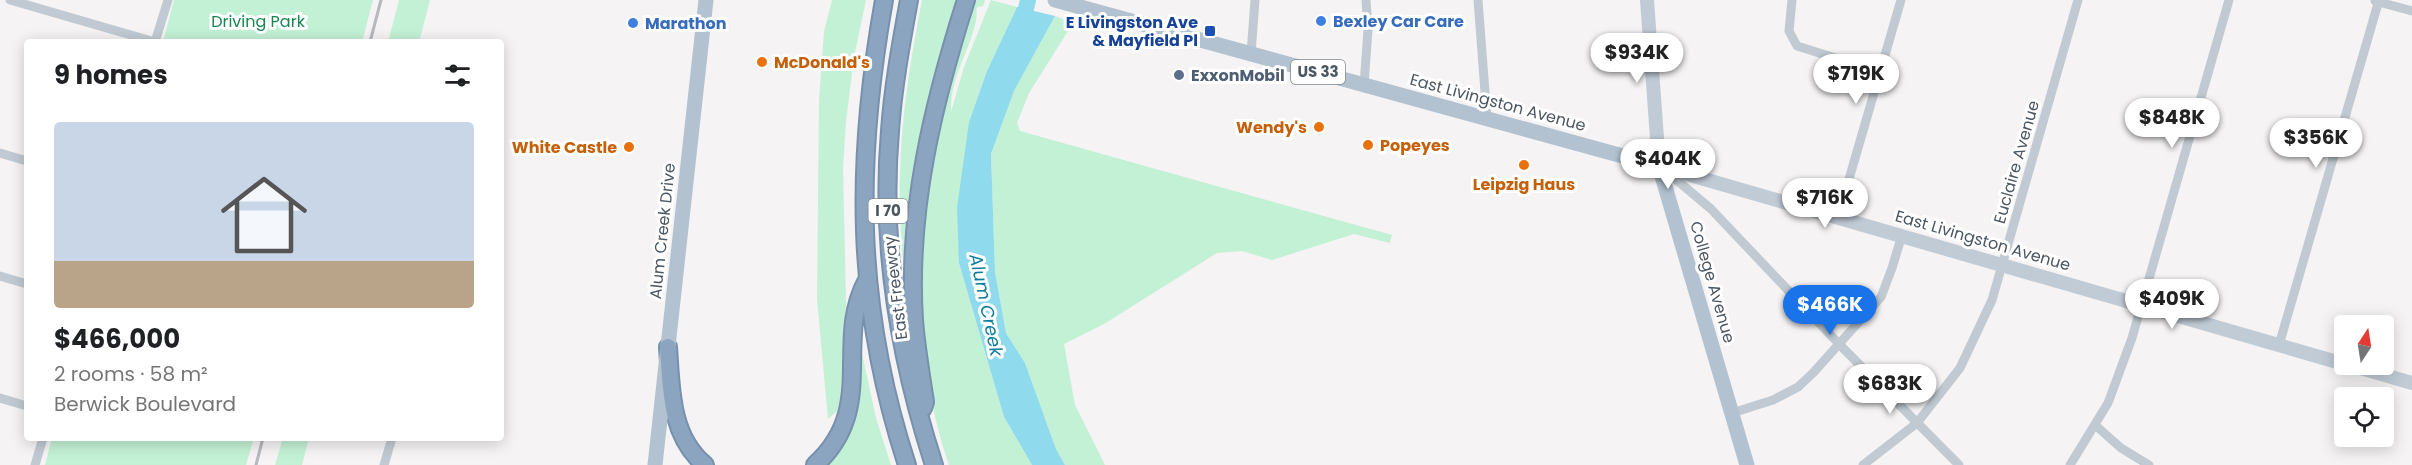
<!DOCTYPE html>
<meta charset="utf-8">
<style>
:root{--surface:#fff;--page:#f6f6f6;--text:#202124;--muted:#757577;--line:#e0e0e0;--accent:#1a73e8}
body{margin:0;font-family:Poppins,sans-serif;background:var(--page);color:var(--text);height:100vh;display:flex;flex-direction:column;font-size:22px;white-space:nowrap}
*{box-sizing:border-box;margin:0}
p{font-size:20px;color:var(--muted)}
.icon{flex:none;width:33px;height:33px;fill:none;stroke:currentColor;stroke-width:2;stroke-linecap:round;stroke-linejoin:round}
.map{position:relative;flex:1;overflow:hidden}
.side{position:absolute;left:24px;top:39px;width:480px;height:402px;display:flex;flex-direction:column;background:var(--surface);border-radius:6px;box-shadow:0 3px 15px #0003}
.side>*{flex:none}
.needle{width:39px;rotate:12deg}
.controls{position:absolute;left:2334px;top:315px;display:grid;gap:12px}
.controls a{display:grid;place-items:center;width:60px;height:60px;border-radius:6px;background:var(--surface);box-shadow:0 3px 15px #0003;font-size:30px}
.price{position:absolute;translate:-50% -51px;padding:0 14px;border-radius:21px;background:#fff;color:#222;font-size:20px;line-height:39px;filter:drop-shadow(0 2px 3px #0008)}
.price::after{content:'';position:absolute;left:50%;top:36px;width:18px;height:14px;margin-left:-9px;background:inherit;clip-path:polygon(0 0,100% 0,50% 100%)}
.price.current{background:var(--accent);color:#fff}
ul{padding:0;list-style:none}
li{display:grid;align-content:center;gap:12px;height:318px;padding:0 30px}
li+li{border-top:2px solid var(--line)}
li span{display:grid;place-items:center;height:186px;border-radius:6px;color:#555}
li>.icon{margin-inline-start:auto}
span .icon{width:108px;height:108px;fill:#fffc;stroke-width:1}
li b{font-size:26px}
h2{display:flex;justify-content:space-between;align-items:center;height:72px;padding:0 30px;font-size:26px}
.map>svg:first-child{display:block}
.green{fill:#c3f1d5}
.water{fill:#90daee}
.lines{fill:none;stroke-linecap:round;stroke-linejoin:round}
.river{stroke:#90daee;stroke-width:16}
.highway-casing{stroke:#7690ad;stroke-width:20}
.street{stroke:#c1cad2;stroke-width:9}
.secondary{stroke:#c1cbd6;stroke-width:14}
.primary{stroke:#b3c2d1;stroke-width:15}
.highway{stroke:#8ba5c1;stroke-width:16}
.rail{stroke:#b5b8bd;stroke-width:3}
.shop-dot{fill:#3f7fe0;stroke:#fff;stroke-width:2}
.transit-dot{fill:#1a4fb4;stroke:#fff;stroke-width:2}
.food-dot{fill:#e8710a;stroke:#fff;stroke-width:2}
.service-dot{fill:#5c6f8a;stroke:#fff;stroke-width:2}
.labels{text-anchor:middle;stroke-width:6;stroke-linejoin:round;paint-order:stroke}
.shield{fill:#fff;stroke:#808990;stroke-width:1.5}
.shield-label{font-size:15px;font-weight:bold;fill:#4a5661}
.park-label{font-size:16px;fill:#17864f;stroke:#fff}
.shop-label{font-size:16px;font-weight:bold;fill:#366cbe;stroke:#fff;text-anchor:start}
.transit-label{font-size:16px;font-weight:bold;fill:#164399;stroke:#fff;text-anchor:end}
.food-label{font-size:16px;font-weight:bold;fill:#c56008;stroke:#fff;text-anchor:start}
.service-label{font-size:16px;font-weight:bold;fill:#4e5e75;stroke:#fff;text-anchor:start}
.street-label{font-size:16px;fill:#4a5661;stroke:#fff}
.water-label{font-size:18px;font-style:italic;fill:#0c7c9b;stroke:#fff}
</style>
<div class="map">
<svg width="2412" height="465" viewBox="0 0 2412 465">
<rect width="100%" height="100%" fill="#f5f3f3"/>
<path class="green" d="M174,0H373L362,42H163Z
M399,0H430L419,42H388Z
M832,0H866L854,57L846,122L843,168L846,303L840,404L837,411L828,419L817,299L819,101L824,32Z
M922,0H957L907,272H904C901,239 899,207 900,175C901,116 911,57 922,0Z
M974,0H985L983,6L977,7C976,13 977,16 976,21C969,53 950,77 951,112L964,67L991,0L1017,7L987,71L969,122L959,263L1004,417L1032,465H949C921,383 913,289 924,203C932,135 954,68 972,2Z
M1055,16L1073,23L1029,93L1017,123L1020,131L1392,235L1390,243L1354,234L1272,260L1242,251L1217,253L1104,324L1064,344L1075,405L1105,465H1065L1056,449L1025,363L1006,333L995,272L991,154L1014,91Z
M856,349H861L876,418L891,465H823L832,457Z
M52,438H254L246,465H45Z
M283,438H309L302,465H275Z"/>
<path class="water" d="M1017,7L1055,16L1014,91L991,154L995,272L1006,333L1025,363L1056,449L1065,465H1032L1004,417L959,263L957,208L969,122L987,71Z"/>
<g class="lines">
<path class="river" d="M1021,30L1028,0"/>
<defs>
<path id="highway" d="M884,0C855,163 855,306 907,465
M909,0C901,44 893,87 890,131C880,246 899,357 934,465
M668,347C671,389 670,436 705,465
M923,408L925,402C921,375 916,347 914,320C907,210 933,104 966,0
M815,465C878,408 833,342 867,280"/>
</defs>
<use href="#highway" class="highway-casing"/>
<path class="street" d="M10,0L155,42
M1478,0L1487,118
M1792,0L1789,31L1797,46L1880,72
M2375,1L2412,11
M155,42L168,0
M1251,54L1255,0
M1364,85L1368,30L1366,0
M0,153L27,161
M1666,171L1711,209L1840,345L1959,465
M1838,217L1901,0
M0,276L27,284
M2279,345L2379,0
M0,398L27,406
M1732,413L1773,400L1798,387L1813,373L1881,297L1892,268L1902,235
M2095,425L2121,448L2149,465
M35,465L43,438
M384,465L392,438
M1863,465L1917,423L1960,368L1992,300L2078,0
M2070,465L2108,403L2132,338L2229,0"/>
<path class="secondary" d="M1647,0L1659,166L2344,364
M2347,364L2412,383"/>
<path class="primary" d="M1055,0L1659,166L1747,465
M655,465L706,0"/>
<use href="#highway" class="highway"/>
<path class="rail" d="M370,42L381,0
M256,465L263,438"/>
</g>
<g class="shop-dot">
<circle cx="1321" cy="21" r="6"/>
<circle cx="633" cy="23" r="6"/>
</g>
<rect class="transit-dot" x="1204" y="25" width="12" height="12" rx="3"/>
<g class="food-dot">
<circle cx="762" cy="62" r="6"/>
<circle cx="1319" cy="127" r="6"/>
<circle cx="1368" cy="145" r="6"/>
<circle cx="629" cy="147" r="6"/>
<circle cx="1524" cy="165" r="6"/>
</g>
<circle class="service-dot" cx="1179" cy="75" r="6"/>
<g class="labels">
<g class="shield">
<rect x="1291" y="60" width="54" height="24" rx="4.5"/>
<rect x="868.5" y="199" width="39" height="24" rx="4.5"/>
</g>
<g class="shield-label">
<text x="1318" y="77">US 33</text>
<text x="888" y="216">I 70</text>
</g>
<g class="park-label">
<text x="258" y="27">Driving Park</text>
</g>
<g class="shop-label">
<text x="1333" y="27">Bexley Car Care</text>
<text x="645" y="29">Marathon</text>
</g>
<g class="transit-label">
<text x="1198" y="28">E Livingston Ave<tspan x="1198" dy="18">&amp; Mayfield Pl</tspan></text>
</g>
<g class="food-label">
<text x="774" y="68">McDonald's</text>
<text x="1307" y="133" text-anchor="end">Wendy's</text>
<text x="1380" y="151">Popeyes</text>
<text x="617" y="153" text-anchor="end">White Castle</text>
<text x="1524" y="190" text-anchor="middle">Leipzig Haus</text>
</g>
<g class="service-label">
<text x="1191" y="81">ExxonMobil</text>
</g>
<g class="street-label">
<text transform="translate(1498 102) rotate(15)" y="6">East Livingston Avenue</text>
<text transform="translate(2016 162) rotate(-74)" y="6">Euclaire Avenue</text>
<text transform="translate(662 231) rotate(-84)" y="6">Alum Creek Drive</text>
<text transform="translate(1983 240) rotate(16)" y="6">East Livingston Avenue</text>
<text transform="translate(1713 282) rotate(74)" y="6">College Avenue</text>
<text transform="translate(895 288) rotate(-97)" y="6">East Freeway</text>
</g>
<g class="water-label">
<text transform="translate(986 305) rotate(78)" y="6">Alum Creek</text>
</g>
</g>
</svg>
<div class="controls">
<a><svg class="needle" viewBox="-14 -14 28 28"><path d="M0-13l5 13h-10z" fill="#e53935"/><path d="M0 13l5-13h-10z" fill="#757577"/></svg></a>
<a><svg class="icon" aria-label="locate" viewBox="0 0 24 24"><circle cx="12" cy="12" r="6"/><path d="M12 2v4M12 18v4M2 12h4M18 12h4"/></svg></a>
</div>
<b class="price" style="left:1637px;top:84px">$934K</b>
<b class="price" style="left:1856px;top:105px">$719K</b>
<b class="price" style="left:2172px;top:149px">$848K</b>
<b class="price" style="left:2316px;top:169px">$356K</b>
<b class="price" style="left:1668px;top:190px">$404K</b>
<b class="price" style="left:1825px;top:229px">$716K</b>
<b class="price" style="left:2172px;top:330px">$409K</b>
<b class="price current" style="left:1830px;top:336px">$466K</b>
<b class="price" style="left:1890px;top:415px">$683K</b>
<section class="side">
<h2>9 homes<svg class="icon" aria-label="filters" viewBox="0 0 24 24"><path d="M4 7h16M4 17h16"/><circle cx="9" cy="7" r="2"/><circle cx="15" cy="17" r="2"/></svg></h2>
<ul>
<li><span style="background:linear-gradient(#c9d6e8 75%,#b9a48a 0)"><svg class="icon" aria-label="home" viewBox="0 0 24 24"><path d="M3 11l9-7 9 7M6 9v11h12V9"/></svg></span><div><b>$466,000</b><p>2 rooms · 58 m²</p><p>Berwick Boulevard</p></div></li>
</ul>
</section>
</div>
